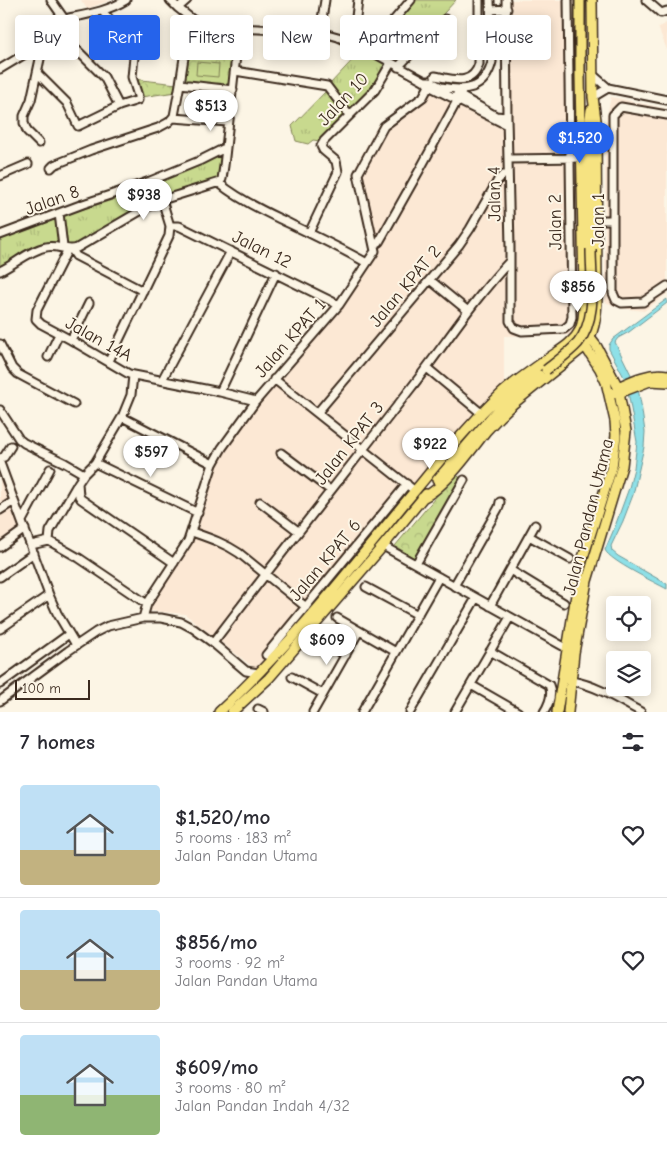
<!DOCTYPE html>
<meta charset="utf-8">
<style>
:root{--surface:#fff;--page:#f7f7f7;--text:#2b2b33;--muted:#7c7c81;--line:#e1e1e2;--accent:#2563eb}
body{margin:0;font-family:"Comic Neue",sans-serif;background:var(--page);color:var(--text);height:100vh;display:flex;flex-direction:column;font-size:19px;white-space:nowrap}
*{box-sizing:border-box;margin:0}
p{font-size:16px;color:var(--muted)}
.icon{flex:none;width:28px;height:28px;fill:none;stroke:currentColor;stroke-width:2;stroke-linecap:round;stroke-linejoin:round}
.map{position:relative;height:712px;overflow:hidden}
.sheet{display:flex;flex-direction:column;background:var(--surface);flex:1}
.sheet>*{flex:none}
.banner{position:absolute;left:15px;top:15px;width:638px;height:45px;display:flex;gap:10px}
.tools{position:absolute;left:606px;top:596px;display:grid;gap:10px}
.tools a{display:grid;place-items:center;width:45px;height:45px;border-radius:5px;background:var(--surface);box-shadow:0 2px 12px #0003;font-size:25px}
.scale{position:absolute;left:15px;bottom:12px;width:75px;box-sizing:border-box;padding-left:5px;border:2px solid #3b2a1e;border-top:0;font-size:14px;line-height:18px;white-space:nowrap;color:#3b2a1e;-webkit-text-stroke:4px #fcf5e5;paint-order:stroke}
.price{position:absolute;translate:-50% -42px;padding:0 11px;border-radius:18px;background:#fff;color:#222;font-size:16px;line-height:32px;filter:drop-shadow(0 1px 2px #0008)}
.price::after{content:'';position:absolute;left:50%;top:30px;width:15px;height:11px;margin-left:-8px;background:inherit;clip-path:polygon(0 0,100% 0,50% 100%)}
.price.selected{background:var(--accent);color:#fff}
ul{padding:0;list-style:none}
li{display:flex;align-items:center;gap:15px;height:125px;padding:0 20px}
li+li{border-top:1px solid var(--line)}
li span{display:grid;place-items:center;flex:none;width:140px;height:100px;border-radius:5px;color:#555}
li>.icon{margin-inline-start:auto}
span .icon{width:60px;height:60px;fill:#fffc;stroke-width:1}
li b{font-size:21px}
h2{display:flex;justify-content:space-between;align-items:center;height:60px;padding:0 20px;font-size:21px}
.pill{padding:0 18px;border-radius:5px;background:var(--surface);box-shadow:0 2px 12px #0003;font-size:18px;line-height:45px}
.pill.selected{background:var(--accent);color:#fff}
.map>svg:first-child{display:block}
.built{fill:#fce8d4}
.grass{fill:url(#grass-tufts);stroke:#828256}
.forest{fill:url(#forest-crowns);stroke:#828256}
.garden{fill:#c8d98e;stroke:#828256}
.water{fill:#8ee0e7;stroke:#6d9797}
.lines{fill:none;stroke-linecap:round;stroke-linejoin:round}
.minor-casing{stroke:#3b2a1e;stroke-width:11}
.major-casing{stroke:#3b2a1e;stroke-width:12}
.minor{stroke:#fcf5e5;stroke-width:7}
.major{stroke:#f6e381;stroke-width:9}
.major-bridge-casing{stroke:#3b2a1e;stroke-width:12;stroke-linecap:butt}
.major-bridge{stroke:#f6e381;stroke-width:9}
.labels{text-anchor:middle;stroke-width:4;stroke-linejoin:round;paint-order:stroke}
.street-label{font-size:18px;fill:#3b2a1e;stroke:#fcf5e5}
</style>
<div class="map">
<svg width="667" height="712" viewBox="0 0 667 712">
<defs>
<pattern id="grass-tufts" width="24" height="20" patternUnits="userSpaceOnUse" patternTransform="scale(1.25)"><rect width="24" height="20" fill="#c8d98e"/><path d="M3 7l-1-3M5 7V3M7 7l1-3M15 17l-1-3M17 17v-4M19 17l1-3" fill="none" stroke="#adba7a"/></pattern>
<pattern id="forest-crowns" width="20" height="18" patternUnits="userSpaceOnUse" patternTransform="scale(1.25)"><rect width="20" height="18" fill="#c8d98e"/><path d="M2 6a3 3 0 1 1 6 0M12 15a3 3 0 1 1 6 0" fill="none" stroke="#adba7a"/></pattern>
</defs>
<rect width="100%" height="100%" fill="#fcf5e5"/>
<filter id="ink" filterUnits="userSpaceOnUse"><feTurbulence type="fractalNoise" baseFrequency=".02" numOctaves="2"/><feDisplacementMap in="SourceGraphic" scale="10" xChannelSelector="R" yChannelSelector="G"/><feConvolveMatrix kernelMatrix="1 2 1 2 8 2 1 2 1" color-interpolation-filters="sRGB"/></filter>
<g filter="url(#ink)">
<path class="built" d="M81,0H111L87,9Z
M502,0H575L580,307L577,324L570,335L504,336V384L477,410L258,671L185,614L143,610L190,532L217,451L336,305L372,250L355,167L378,125L419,97L426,88L503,127L504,113Z
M667,23V50L658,27Z
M611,97L667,109V294L644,311L621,308L605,302V125Z
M0,473L21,530L0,545Z"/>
<path class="grass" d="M415,0H456L398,63L376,52L398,18Z
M360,52L388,64L374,88L352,110L330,84Z
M327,90L346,115L320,141L313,140L308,144L296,141L292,126Z
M222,154L220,177L217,181L161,197L73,248L65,245L61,216L125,196Z
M53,219L56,221L60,244H46L0,269V237Z"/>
<path class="forest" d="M193,22L235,30L231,87L182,82Z
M133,79L177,84L176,92L141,97Z
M455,474L462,479L417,560L395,546Z
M339,625L353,633L344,648L331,640Z"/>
<path class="garden" d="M197,62L219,64L218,77L196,75Z"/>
<path class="water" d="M667,299V303L629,332L618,338L615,342L638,389L641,404L645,432L644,447L633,495L623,521L611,546L612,551L618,556L667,584V589C654,582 610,561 605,550L614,529L629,488L634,468L637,442L626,381L609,349V345L613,339Z"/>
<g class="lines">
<defs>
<path id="minor" d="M51,0L65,20
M170,0L178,8L193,20L206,25L239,28L320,32L338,37L372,52L425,81L429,86L507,125
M506,0L507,117L510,247V321L514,328L522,331L564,329L570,324L572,317L568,0
M646,0L661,13L667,11
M178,8L187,0
M491,10L507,9
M56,29L104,77L119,106
M320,32L325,0
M353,43L358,0
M372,52L394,20L411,0
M398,67L445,19
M0,69L35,48L44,45
M235,71L327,86L349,115
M37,73L67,103L78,126L119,106L138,100V96L132,77L135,47L102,11
M593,75L608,88L667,100
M435,76C452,79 472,87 479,64V0
M425,81H430L445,89
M180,84L233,90
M441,87C465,92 485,90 492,62L490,0
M457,94L496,116L507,117
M593,97L608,88
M667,115L621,107L613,115V293L616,300L622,303L643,302L667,286
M173,118L228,122
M39,143L27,131L24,123V116L31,100L42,50L61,23L69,18C89,14 108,11 126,0
M508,159L582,158
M51,168L54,165L91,150L158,128L169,122L174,116L180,84L190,18
M0,176L28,164
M219,183C237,198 259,209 280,219C309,233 339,247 367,263
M59,213L63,247
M597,220H613
M170,226H179L339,305
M309,233L338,172L336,161L323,150L321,146L324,141L375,90L391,63
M0,235L83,204L119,192L150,181L199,161L225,148
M374,245L379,242L383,235L419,171L463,90
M68,249L37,310L36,319L41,324L71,340L129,374L220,392L256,401
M72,250L76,256L143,291
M0,271C15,264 30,250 46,247C57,244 67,252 77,248L147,207L162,200L220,182L222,179L224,166L239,28
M430,280L468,311
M71,340L89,303
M0,344L12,368L18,374L74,404
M48,357L59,334
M109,361L169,236L170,226L162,200
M427,368L481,413
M274,379L415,491
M162,380L231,251
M220,392L276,273
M0,410L19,439L24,443L65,463L84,474
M317,413L459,245L470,229L498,180L503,175H508
M122,417L213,464
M281,453L330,490
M0,458L4,457L11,446
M0,463L49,595L57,613L76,645
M95,463L198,513
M78,483L79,496L81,499L174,563
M260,502L298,531
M0,510L14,501
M22,521L50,469
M192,532C209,538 224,543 239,553L306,607
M529,536L570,559
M49,541L79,558L147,604
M31,545L49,541L50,531L78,483L84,474L95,463L122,417L131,395L133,375
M383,546L568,649
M0,547L25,529
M416,564L464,480
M510,570L564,603
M0,577L34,553
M454,586L499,507L500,502
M366,587L418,615
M490,606L535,525
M143,618L147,604L188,541L213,464L222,448L256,401L339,305L375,251L358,174L384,126L423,97L429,86
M337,618L396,652
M0,629L49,595
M318,640L346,655
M213,643C278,557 345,473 411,388C444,346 473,300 509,262
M490,651L549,685C553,694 549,704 544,712
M266,655L407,484
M292,677L323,694
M572,681C598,686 619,700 641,712
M0,684L69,634
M471,685L518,712
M0,701L68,651L96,632L108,626L143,618H161L181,622L194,629L213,643L246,671L259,673
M258,709L264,712
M313,712L359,631
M362,712L439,577
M410,712L476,598
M455,712L510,617"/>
<path id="major" d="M591,110L590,118L591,246
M618,387C633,380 650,372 667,375
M615,393H619L650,381L667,382
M437,480L500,407L513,395L539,375
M422,498C444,489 471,450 486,431C495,421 504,412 514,403L585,346C595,332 597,313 597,296L596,120L593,97L592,0
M219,712C287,649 345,576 403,505C435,467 465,428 501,394C515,381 531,371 546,360C558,351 573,344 580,330C585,319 584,305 584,293L580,75V0
M232,712L269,678L383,546L426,494
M557,712L581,564L612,467L616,435L615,421L606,382L600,369L585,346L581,342
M568,712L574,653L587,581L622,466L626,431L618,387L597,347L590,338L586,334"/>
</defs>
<use href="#minor" class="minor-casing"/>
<use href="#major" class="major-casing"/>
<use href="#minor" class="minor"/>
<use href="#major" class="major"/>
<defs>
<path id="major-bridge" d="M546,370C556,362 569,353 578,343C598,318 591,279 591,249"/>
</defs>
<use href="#major-bridge" class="major-bridge-casing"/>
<use href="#major-bridge" class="major-bridge"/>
</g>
</g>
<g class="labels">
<g class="street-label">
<text transform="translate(343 99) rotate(-47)" y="6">Jalan 10</text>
<text transform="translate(494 194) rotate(-91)" y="6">Jalan 4</text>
<text transform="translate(52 200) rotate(-20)" y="6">Jalan 8</text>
<text transform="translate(598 220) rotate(-90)" y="6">Jalan 1</text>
<text transform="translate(555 222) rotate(-91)" y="6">Jalan 2</text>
<text transform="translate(262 249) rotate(26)" y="6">Jalan 12</text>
<text transform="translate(405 286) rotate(-50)" y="6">Jalan KPAT 2</text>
<text transform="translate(290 338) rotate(-49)" y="6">Jalan KPAT 1</text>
<text transform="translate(99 339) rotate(29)" y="6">Jalan 14A</text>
<text transform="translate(349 443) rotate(-52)" y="6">Jalan KPAT 3</text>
<text transform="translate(588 517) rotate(-76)" y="6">Jalan Pandan Utama</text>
<text transform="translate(325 560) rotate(-50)" y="6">Jalan KPAT 6</text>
</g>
</g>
</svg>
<div class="tools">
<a><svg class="icon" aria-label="locate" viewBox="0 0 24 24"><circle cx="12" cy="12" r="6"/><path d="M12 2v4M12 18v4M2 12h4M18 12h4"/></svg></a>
<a><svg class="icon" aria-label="layers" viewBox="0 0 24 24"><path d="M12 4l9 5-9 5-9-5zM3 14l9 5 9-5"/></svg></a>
</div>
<div class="scale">100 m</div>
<b class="price" style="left:211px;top:132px">$513</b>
<b class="price selected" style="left:580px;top:164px">$1,520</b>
<b class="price" style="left:144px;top:221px">$938</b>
<b class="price" style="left:578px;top:313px">$856</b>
<b class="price" style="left:430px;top:470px">$922</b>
<b class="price" style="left:151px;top:478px">$597</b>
<b class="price" style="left:327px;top:666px">$609</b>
<div class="banner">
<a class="pill">Buy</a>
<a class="pill selected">Rent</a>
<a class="pill">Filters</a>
<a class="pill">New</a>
<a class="pill">Apartment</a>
<a class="pill">House</a>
</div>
</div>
<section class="sheet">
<h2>7 homes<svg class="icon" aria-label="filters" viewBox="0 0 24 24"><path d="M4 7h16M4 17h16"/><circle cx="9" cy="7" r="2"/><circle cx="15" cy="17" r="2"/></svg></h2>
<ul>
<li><span style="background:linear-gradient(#bfe0f5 65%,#c2b280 0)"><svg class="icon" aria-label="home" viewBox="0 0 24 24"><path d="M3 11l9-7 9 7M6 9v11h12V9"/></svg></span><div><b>$1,520/mo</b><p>5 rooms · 183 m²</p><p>Jalan Pandan Utama</p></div><svg class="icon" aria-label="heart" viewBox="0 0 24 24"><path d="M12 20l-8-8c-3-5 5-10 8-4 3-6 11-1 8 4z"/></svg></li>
<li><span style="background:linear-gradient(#bfe0f5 60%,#c2b280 0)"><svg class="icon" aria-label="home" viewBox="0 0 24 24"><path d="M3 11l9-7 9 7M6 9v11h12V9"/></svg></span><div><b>$856/mo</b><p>3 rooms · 92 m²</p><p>Jalan Pandan Utama</p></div><svg class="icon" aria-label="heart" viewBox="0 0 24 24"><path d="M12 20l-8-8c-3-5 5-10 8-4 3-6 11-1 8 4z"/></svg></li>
<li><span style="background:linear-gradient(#bfe0f5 60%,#8fb573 0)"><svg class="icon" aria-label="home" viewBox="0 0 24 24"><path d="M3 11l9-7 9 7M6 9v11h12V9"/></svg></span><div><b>$609/mo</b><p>3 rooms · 80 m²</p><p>Jalan Pandan Indah 4/32</p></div><svg class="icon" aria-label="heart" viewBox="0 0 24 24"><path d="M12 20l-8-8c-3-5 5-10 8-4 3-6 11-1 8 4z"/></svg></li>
</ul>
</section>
